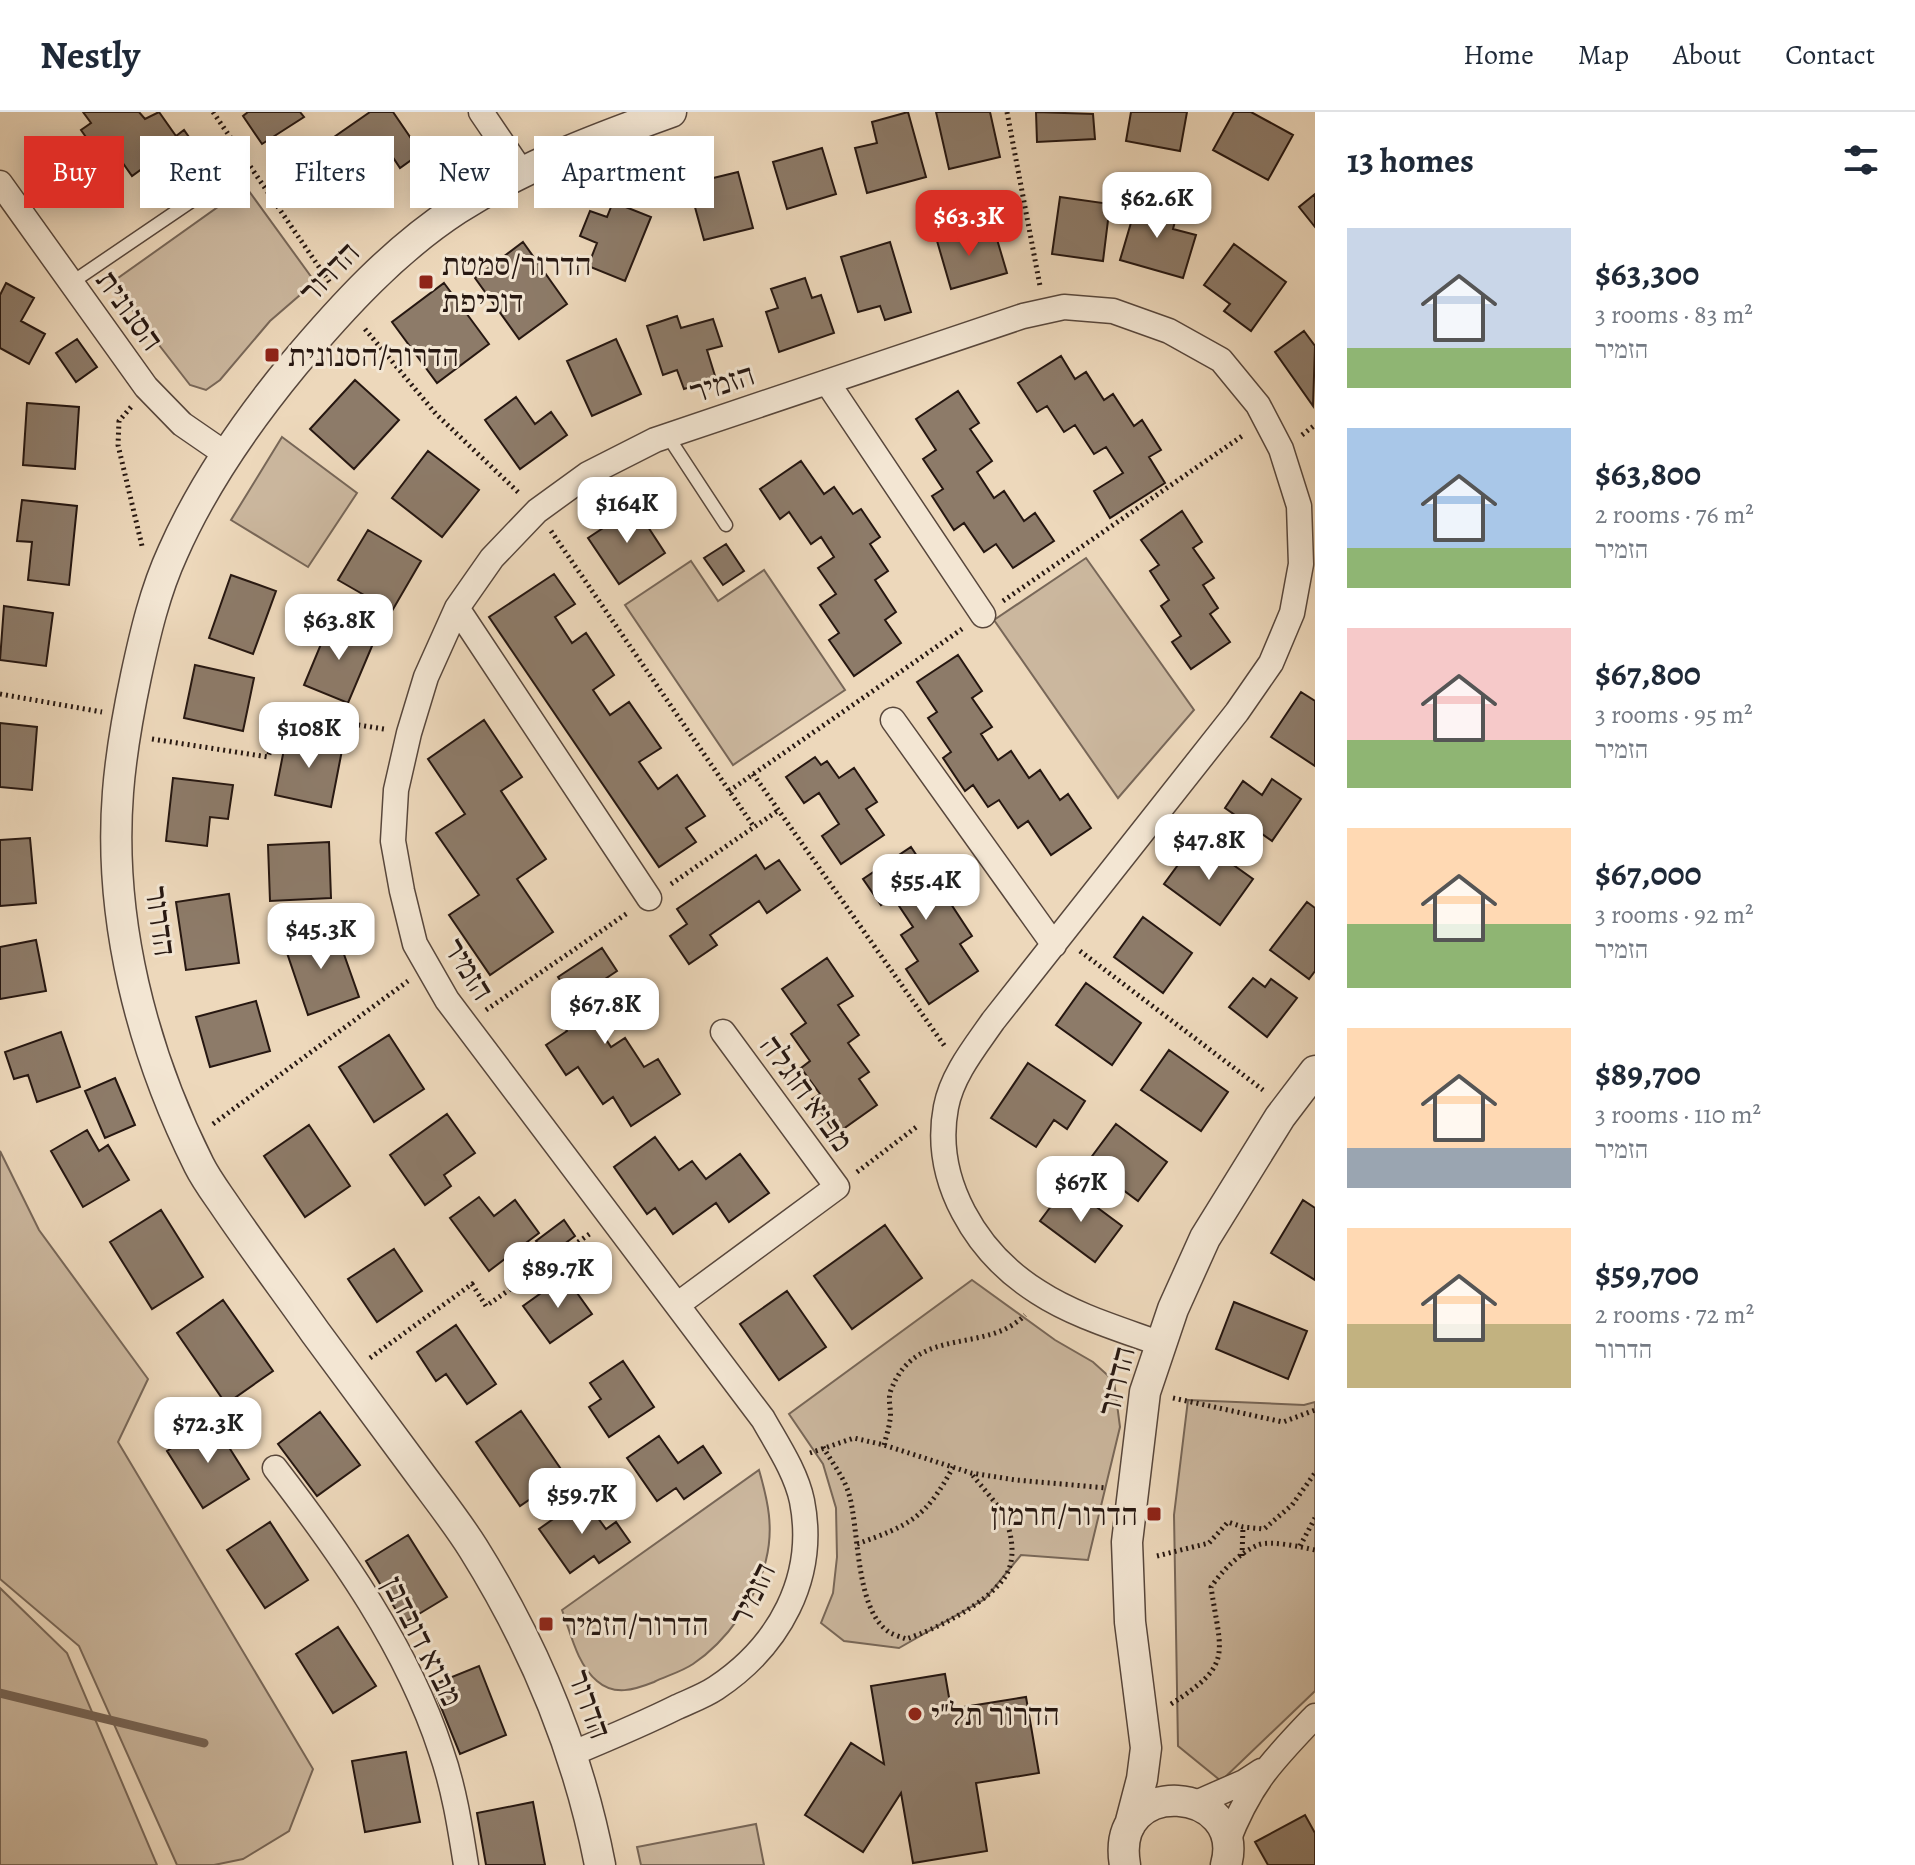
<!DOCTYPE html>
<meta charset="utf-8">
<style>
:root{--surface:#fff;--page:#f2f2f3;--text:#1f2937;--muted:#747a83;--line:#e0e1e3;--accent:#d93025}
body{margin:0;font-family:Alegreya,"Frank Ruhl Libre",serif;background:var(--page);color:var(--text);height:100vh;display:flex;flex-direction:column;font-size:30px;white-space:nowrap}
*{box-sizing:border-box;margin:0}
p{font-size:26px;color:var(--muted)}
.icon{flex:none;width:44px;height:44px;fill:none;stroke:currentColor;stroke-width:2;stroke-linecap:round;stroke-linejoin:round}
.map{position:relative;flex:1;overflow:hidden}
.sheet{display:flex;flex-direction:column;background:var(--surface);width:600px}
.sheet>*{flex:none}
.hud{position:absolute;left:24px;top:24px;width:760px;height:72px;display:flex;gap:16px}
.price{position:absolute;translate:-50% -68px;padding:0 18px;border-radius:16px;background:#fff;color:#222;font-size:26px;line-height:52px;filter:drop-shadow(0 2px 4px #0008)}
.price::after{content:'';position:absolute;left:50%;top:48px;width:24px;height:18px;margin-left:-12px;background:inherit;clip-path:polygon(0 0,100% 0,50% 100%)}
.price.current{background:var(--accent);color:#fff}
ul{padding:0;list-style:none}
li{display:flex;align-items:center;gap:24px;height:200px;padding:0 32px}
li span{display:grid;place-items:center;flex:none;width:224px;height:160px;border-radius:0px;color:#555}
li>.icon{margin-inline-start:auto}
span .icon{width:96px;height:96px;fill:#fffc;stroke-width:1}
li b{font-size:34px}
h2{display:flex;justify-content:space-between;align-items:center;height:96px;padding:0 32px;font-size:34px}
.tag{padding:0 28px;border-radius:0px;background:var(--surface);box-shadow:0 4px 20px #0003;font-size:28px;line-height:72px}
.tag.current{background:var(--accent);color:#fff}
header{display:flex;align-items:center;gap:48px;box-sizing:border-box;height:112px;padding:0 40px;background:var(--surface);border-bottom:2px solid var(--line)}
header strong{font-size:38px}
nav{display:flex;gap:44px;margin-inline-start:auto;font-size:28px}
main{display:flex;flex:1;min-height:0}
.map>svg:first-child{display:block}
.green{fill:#cbb79e;stroke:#786758;stroke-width:2}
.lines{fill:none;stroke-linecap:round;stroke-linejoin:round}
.stream{stroke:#756354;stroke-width:9}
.building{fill:#8d7b69;stroke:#261711;stroke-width:2}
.service-casing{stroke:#58473c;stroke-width:15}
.minor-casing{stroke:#58473c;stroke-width:27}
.tertiary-casing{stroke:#58473c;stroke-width:33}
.path{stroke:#261711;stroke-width:5;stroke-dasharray:2 4;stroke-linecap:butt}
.service{stroke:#f3e6d3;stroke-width:12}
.minor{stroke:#f3e6d3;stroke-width:24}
.tertiary{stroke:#f3e6d3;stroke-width:30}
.poi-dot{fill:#8f2418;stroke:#f3e6d3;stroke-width:3}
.labels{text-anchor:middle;stroke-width:6;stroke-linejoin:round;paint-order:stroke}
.poi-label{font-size:32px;fill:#261711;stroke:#f3e6d3;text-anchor:start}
.street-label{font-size:32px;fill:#261711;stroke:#f3e6d3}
</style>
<header>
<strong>Nestly</strong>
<nav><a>Home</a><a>Map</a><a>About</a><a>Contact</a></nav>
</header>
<main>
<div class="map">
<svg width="1315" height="1753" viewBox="0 0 1315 1753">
<rect width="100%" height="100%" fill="#edd8bb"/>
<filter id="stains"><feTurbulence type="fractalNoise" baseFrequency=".0025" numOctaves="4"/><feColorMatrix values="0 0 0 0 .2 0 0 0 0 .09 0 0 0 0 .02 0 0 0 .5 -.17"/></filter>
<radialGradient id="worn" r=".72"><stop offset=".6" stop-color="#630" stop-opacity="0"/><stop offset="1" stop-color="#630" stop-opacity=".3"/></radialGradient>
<path class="green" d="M246,75L315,170L270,209L220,268L206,278L190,273L111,171Z
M282,325L357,381L308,455L231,408Z
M1086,446L1194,598L1118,686L994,508Z
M691,449L718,489L764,458L845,578L733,653L625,493Z
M0,1039L39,1118L148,1267L118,1330L313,1657L289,1719L243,1747L214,1753H177L79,1534L0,1467Z
M972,1168L1055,1228L1093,1250L1114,1269L1120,1315L1088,1448L1021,1443L985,1487L899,1536L844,1529L821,1511L833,1481L837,1445L836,1396L823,1352L789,1302Z
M1188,1288L1304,1293L1315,1290V1579L1221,1669L1178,1634L1174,1403Z
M759,1358C768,1389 774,1416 766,1448C757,1487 726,1530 693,1552C681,1560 666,1564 654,1570C634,1578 614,1584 597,1569C577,1552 571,1522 562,1498Z
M0,1476L67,1541L157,1753H0Z
M756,1712L764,1753H641L637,1735Z"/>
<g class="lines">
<path class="stream" d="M0,1581L204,1631"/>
</g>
<path class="building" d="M83,0H139L145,7L159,0L176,24L184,18L205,48L162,78L146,54L132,64L113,37L100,45L81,18L91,11Z
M248,0H300L304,5L262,32L243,4Z
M370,0H393L421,41L400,56L390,41L354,66L361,77L344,89L311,41Z
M908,0L926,65L867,81L855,36L877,31L872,10Z
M936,0H990L1000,45L949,57Z
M1036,0L1093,2L1095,27L1037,30Z
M1131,0H1187L1180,39L1126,29Z
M1234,0H1251L1293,23L1268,68L1213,38Z
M822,36L836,82L787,97L773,50Z
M738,60L753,116L704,128L693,88L710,83L705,68Z
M1315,82V115L1299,95Z
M1060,85L1110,92L1103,149L1052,142Z
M1138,87L1178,98L1173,117L1196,123L1183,166L1120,148Z
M613,90L651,105L625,169L588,154L597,131L580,124L590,99L607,105Z
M960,115L965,133L996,124L1007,161L951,177L935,122Z
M523,130L567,192L519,227L475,166Z
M890,130L911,200L885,208L880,194L858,200L841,145Z
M1234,132L1286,170L1251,219L1224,199L1230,192L1204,173Z
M805,166L812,186L821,183L834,221L779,240L766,200L778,196L771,177Z
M6,171L34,186L21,209L45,222L29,252L0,236V183Z
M444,171L489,232L437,271L392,210Z
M677,204L681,216L713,207L722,234L707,238L716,267L684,277L677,258L663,263L647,214Z
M1304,219L1315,234L1313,294L1275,240Z
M77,227L97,255L76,270L56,241Z
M616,227L641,282L592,304L567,249Z
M1061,244L1075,267L1086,260L1104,288L1113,282L1134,314L1142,308L1161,338L1149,345L1165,371L1110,406L1094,379L1123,361L1106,335L1094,342L1075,313L1064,320L1047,294L1037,300L1018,271Z
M355,268L399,308L354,357L310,317Z
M958,279L979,311L970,317L992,349L977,360L994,386L1004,379L1024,409L1035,401L1054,429L1013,456L996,432L984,440L964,411L954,418L932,384L943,377L923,347L936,338L916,307Z
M516,285L535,312L551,300L567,323L520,357L485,308Z
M27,291L79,295L75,357L23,353Z
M428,339L479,378L442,425L392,386Z
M801,349L824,382L834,375L853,402L861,397L880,425L870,432L888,459L875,468L896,500L885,508L901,531L854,564L829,528L839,521L820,493L836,482L818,456L834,445L821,425L811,432L789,400L780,407L760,377Z
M22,388L77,394L69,473L28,468L32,430L17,429Z
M635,395L665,441L619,472L588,426Z
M1182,399L1202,430L1193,436L1214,466L1203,473L1218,496L1210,502L1230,530L1191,557L1172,530L1181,524L1161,494L1169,488L1150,459L1159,453L1141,428Z
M368,418L421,449L392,499L338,468Z
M726,432L744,459L723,473L704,446Z
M554,462L575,492L555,505L572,531L586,521L614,563L593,578L610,603L629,590L661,636L639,650L658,677L677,663L705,704L686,716L696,730L659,755L489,505Z
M231,463L276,479L253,542L209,526Z
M4,494L53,501L46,554L0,548Z
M331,508L375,527L348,591L304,573Z
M958,543L982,579L972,586L992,615L981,622L998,648L1011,639L1029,666L1040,658L1060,688L1068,682L1091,716L1051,743L1028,709L1018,716L999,688L988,695L973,673L965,679L943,646L951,640L928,606L937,600L917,570Z
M195,553L254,566L243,619L184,606Z
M1301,580L1315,589V654L1271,625Z
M484,608L522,665L501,679L546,747L517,767L553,820L490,863L449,803L479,783L436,721L465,702L428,647Z
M0,611L37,615L32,678L0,675Z
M287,622L343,633L331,695L275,683Z
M815,645L821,653L827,649L839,666L854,656L877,690L866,697L884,723L841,752L822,724L839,712L819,681L804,691L786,665Z
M173,666L233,673L228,707L210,705L207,734L166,729Z
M1272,667L1301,687L1272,729L1225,696L1243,669L1262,683Z
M30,726L36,791L0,794V728Z
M1197,727L1253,767L1220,813L1164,772Z
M329,730L331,786L270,789L268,733Z
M911,735L925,756L934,750L959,787L951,792L972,824L960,832L978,859L929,892L906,857L918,849L901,823L913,815L893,785L881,793L863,767Z
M756,743L765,757L779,748L800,778L767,801L759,789L710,823L717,833L689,852L670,824L687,812L677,797Z
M229,782L239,851L186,858L176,790Z
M1307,790L1315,796V859L1309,867L1270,838Z
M1143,805L1192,841L1163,881L1114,845Z
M334,814L359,885L308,903L284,832Z
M36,828L46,879L0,887V835Z
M602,836L617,859L599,871L612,891L591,904L611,935L625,926L644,955L658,947L680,982L631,1014L613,985L603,992L578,955L566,963L546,933L567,919L553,897L571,885L558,865Z
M827,846L853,884L838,893L859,923L848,931L869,960L859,967L877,993L836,1022L812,987L820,982L801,956L810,949L791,922L806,911L782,877Z
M1253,866L1265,875L1271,867L1297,886L1267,925L1229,895Z
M1086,871L1141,911L1112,953L1056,913Z
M256,889L270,939L210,955L196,905Z
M61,920L80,975L37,990L28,963L14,967L5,940Z
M389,923L424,977L374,1010L339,955Z
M1169,938L1228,980L1201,1019L1141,978Z
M1028,951L1085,989L1067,1017L1054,1008L1036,1035L991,1006Z
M115,966L135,1013L105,1026L85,979Z
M447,1002L475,1041L444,1063L451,1074L425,1093L390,1043Z
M1116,1012L1167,1050L1138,1089L1087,1051Z
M309,1013L350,1074L305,1105L264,1044Z
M87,1018L99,1039L108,1033L129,1068L83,1095L51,1039Z
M655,1025L679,1058L692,1049L706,1067L740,1042L769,1081L729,1110L716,1091L673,1122L655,1096L647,1102L614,1055Z
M1067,1073L1122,1114L1095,1150L1040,1109Z
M479,1085L494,1104L515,1088L539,1121L489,1159L450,1106Z
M1303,1088L1315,1096V1168L1271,1141Z
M161,1098L203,1165L152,1197L110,1130Z
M564,1108L575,1124L548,1144L536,1129Z
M885,1113L922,1166L852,1217L814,1164Z
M394,1137L422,1179L377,1210L348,1167Z
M565,1164L592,1202L550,1231L523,1194Z
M787,1179L826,1235L779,1268L740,1212Z
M223,1188L273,1259L226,1292L177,1221Z
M1234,1190L1307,1219L1288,1267L1216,1237Z
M456,1213L496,1272L467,1292L446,1262L436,1269L417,1240Z
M623,1249L654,1295L609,1325L589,1295L601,1287L590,1271Z
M521,1299L565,1363L520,1394L476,1330Z
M320,1300L360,1353L317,1384L278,1332Z
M213,1310L249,1367L203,1396L167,1339Z
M659,1324L678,1351L703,1334L721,1361L684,1387L676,1376L657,1389L627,1346Z
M583,1386L606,1417L616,1410L630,1430L599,1451L594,1444L570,1461L539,1417Z
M270,1410L308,1468L265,1496L227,1438Z
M408,1423L447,1485L404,1511L366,1449Z
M338,1515L376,1574L333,1601L296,1542Z
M479,1554L506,1623L460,1642L432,1573Z
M945,1562L951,1597L1026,1585L1039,1661L976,1671L987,1739L913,1751L901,1681L863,1740L805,1703L851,1631L884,1652L871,1574Z
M406,1640L420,1710L365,1720L352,1649Z
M533,1690L545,1753H486L477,1701Z
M1305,1703L1315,1721V1753H1268L1255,1730Z"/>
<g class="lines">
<defs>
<path id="service" d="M71,171L227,65
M667,323L726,413"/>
<path id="minor" d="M481,0L521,59
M0,71L146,275L182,312L227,343
M827,270L983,503
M457,496L649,786
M893,608L1054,833
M677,1193L837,1075L723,920
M275,1356C341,1442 407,1535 441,1639C454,1676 460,1715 466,1753
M571,1642C607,1627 643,1612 677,1595C690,1589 704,1584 716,1576C779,1534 817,1466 802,1389C796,1360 777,1332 763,1307L447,888L415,832L402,779L393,729L396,678L409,621L426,565L457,496L492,446L537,399L588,362L655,328L1023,204L1064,195L1113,199L1169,219L1221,248L1258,293L1281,337L1299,394L1301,452L1292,501L1271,551L1237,600L993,909C975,935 952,963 946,995C932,1068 976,1141 1038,1180C1075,1204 1120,1217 1161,1232
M1196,1691L1244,1670L1261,1659
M1227,1731C1250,1671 1272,1649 1315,1604"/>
<path id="tertiary" d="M1130,1713L1142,1667L1146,1636L1130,1510L1127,1430L1145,1280L1173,1197L1205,1126L1280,1005L1315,959
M600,1753C578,1639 535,1535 473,1436C456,1409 436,1384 417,1358C383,1312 349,1266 315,1220C286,1179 256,1139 228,1098C218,1083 207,1069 199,1053C142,939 108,808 118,680C121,641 128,602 136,564C145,522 155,479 173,440C203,372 247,309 294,252C342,195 394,138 457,97C524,54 596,27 671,0
M1125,1753C1109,1661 1248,1674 1226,1753"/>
</defs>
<use href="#service" class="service-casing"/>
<use href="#minor" class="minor-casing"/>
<use href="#tertiary" class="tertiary-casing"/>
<path class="path" d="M213,0L330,171
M1007,0L1040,174
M365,217L436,302L519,381
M131,295L119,309L118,333L142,434
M1302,323L1315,313
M551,419L754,715
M1003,489L1245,322
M0,582L102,600
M152,627L268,645L283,601L384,617
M753,662L946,936
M729,679L962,517
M671,772L779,698
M1080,839L1263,978
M486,898L629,800
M213,1012L408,869
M857,1060L919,1013
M370,1246L472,1172L486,1194L591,1121
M1173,1286L1283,1310L1315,1298
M884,1333C886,1325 889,1316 890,1308C892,1298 887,1288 891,1278C916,1212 986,1243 1025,1203
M823,1335C831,1349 843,1364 848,1379C860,1415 854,1497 889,1520C894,1523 901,1525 906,1527C937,1517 986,1492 1005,1465C1015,1450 1013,1428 1007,1411C1001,1394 982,1376 971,1361
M810,1341L854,1326L884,1333L971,1361L1016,1368L1107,1376
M857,1432C910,1413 926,1406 953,1355
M1300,1434L1315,1406
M1157,1444L1209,1431L1228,1410L1243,1415L1264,1417L1292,1393L1315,1361
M1242,1444L1243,1415
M1171,1592C1234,1552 1221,1543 1211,1475C1222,1459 1239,1441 1258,1433C1270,1428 1302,1435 1315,1438"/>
<use href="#service" class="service"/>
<use href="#minor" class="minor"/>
<use href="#tertiary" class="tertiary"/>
</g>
<g class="poi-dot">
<rect x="418" y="162" width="16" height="16" rx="4"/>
<rect x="264" y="235" width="16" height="16" rx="4"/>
<rect x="1146" y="1394" width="16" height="16" rx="4"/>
<rect x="538" y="1504" width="16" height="16" rx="4"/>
<circle cx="915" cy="1602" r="8"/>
</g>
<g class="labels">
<g class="poi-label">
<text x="442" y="163">הדרור/סמטת<tspan x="442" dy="37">דוכיפת</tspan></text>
<text x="288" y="254">הדרור/הסנונית</text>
<text x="1138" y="1413" text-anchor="end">הדרור/חרמון</text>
<text x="562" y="1523">הדרור/הזמיר</text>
<text x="931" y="1613">הדרור תל"י</text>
</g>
<g class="street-label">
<text transform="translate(329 160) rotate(-46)" y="11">הדרור</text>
<text transform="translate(130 198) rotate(54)" y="11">הסנונית</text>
<text transform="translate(722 271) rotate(-18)" y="11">הזמיר</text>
<text transform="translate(161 809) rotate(82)" y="11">הדרור</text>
<text transform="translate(469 857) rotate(58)" y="11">הזמיר</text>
<text transform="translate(807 981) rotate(54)" y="11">מבוא חוגלה</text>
<text transform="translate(1116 1269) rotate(-76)" y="11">הדרור</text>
<text transform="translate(752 1482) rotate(-64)" y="11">הזמיר</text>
<text transform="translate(423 1529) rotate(63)" y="11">מבוא דובדבן</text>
<text transform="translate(590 1592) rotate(70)" y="11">הדרור</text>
</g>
</g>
<rect width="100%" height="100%" filter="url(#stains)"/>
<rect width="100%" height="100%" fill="url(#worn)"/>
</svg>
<b class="price" style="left:1157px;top:128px">$62.6K</b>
<b class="price current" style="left:969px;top:146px">$63.3K</b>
<b class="price" style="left:627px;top:433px">$164K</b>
<b class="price" style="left:339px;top:550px">$63.8K</b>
<b class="price" style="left:309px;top:658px">$108K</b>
<b class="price" style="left:1209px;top:770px">$47.8K</b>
<b class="price" style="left:926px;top:810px">$55.4K</b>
<b class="price" style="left:321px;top:859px">$45.3K</b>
<b class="price" style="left:605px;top:934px">$67.8K</b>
<b class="price" style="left:1081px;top:1112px">$67K</b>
<b class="price" style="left:558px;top:1198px">$89.7K</b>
<b class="price" style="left:208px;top:1353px">$72.3K</b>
<b class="price" style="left:582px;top:1424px">$59.7K</b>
<div class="hud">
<a class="tag current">Buy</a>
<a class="tag">Rent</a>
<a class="tag">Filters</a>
<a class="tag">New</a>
<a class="tag">Apartment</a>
</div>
</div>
<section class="sheet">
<h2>13 homes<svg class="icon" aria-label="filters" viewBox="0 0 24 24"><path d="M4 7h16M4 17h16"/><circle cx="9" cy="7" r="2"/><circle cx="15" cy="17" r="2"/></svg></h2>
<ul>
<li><span style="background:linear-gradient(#c9d6e8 75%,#8fb573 0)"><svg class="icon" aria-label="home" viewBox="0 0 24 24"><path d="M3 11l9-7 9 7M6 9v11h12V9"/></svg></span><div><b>$63,300</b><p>3 rooms · 83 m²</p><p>הזמיר</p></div></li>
<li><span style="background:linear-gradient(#a9c7e8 75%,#8fb573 0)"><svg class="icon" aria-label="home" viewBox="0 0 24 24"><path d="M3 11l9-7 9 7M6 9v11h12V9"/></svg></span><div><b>$63,800</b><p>2 rooms · 76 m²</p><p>הזמיר</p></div></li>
<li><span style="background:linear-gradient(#f6c9c9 70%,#8fb573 0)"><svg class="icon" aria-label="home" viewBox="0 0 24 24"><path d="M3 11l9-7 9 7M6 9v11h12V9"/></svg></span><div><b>$67,800</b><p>3 rooms · 95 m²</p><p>הזמיר</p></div></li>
<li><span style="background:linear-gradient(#ffd9b3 60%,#8fb573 0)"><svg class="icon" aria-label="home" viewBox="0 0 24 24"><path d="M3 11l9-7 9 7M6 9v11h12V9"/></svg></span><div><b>$67,000</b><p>3 rooms · 92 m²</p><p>הזמיר</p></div></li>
<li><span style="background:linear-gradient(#ffd9b3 75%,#9aa5b1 0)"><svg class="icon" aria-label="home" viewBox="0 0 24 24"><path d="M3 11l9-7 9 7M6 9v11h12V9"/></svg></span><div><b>$89,700</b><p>3 rooms · 110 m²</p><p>הזמיר</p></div></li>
<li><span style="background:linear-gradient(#ffd9b3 60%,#c2b280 0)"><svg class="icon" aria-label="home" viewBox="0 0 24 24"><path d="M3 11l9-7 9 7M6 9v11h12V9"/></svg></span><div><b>$59,700</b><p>2 rooms · 72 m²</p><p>הדרור</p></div></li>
</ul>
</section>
</main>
